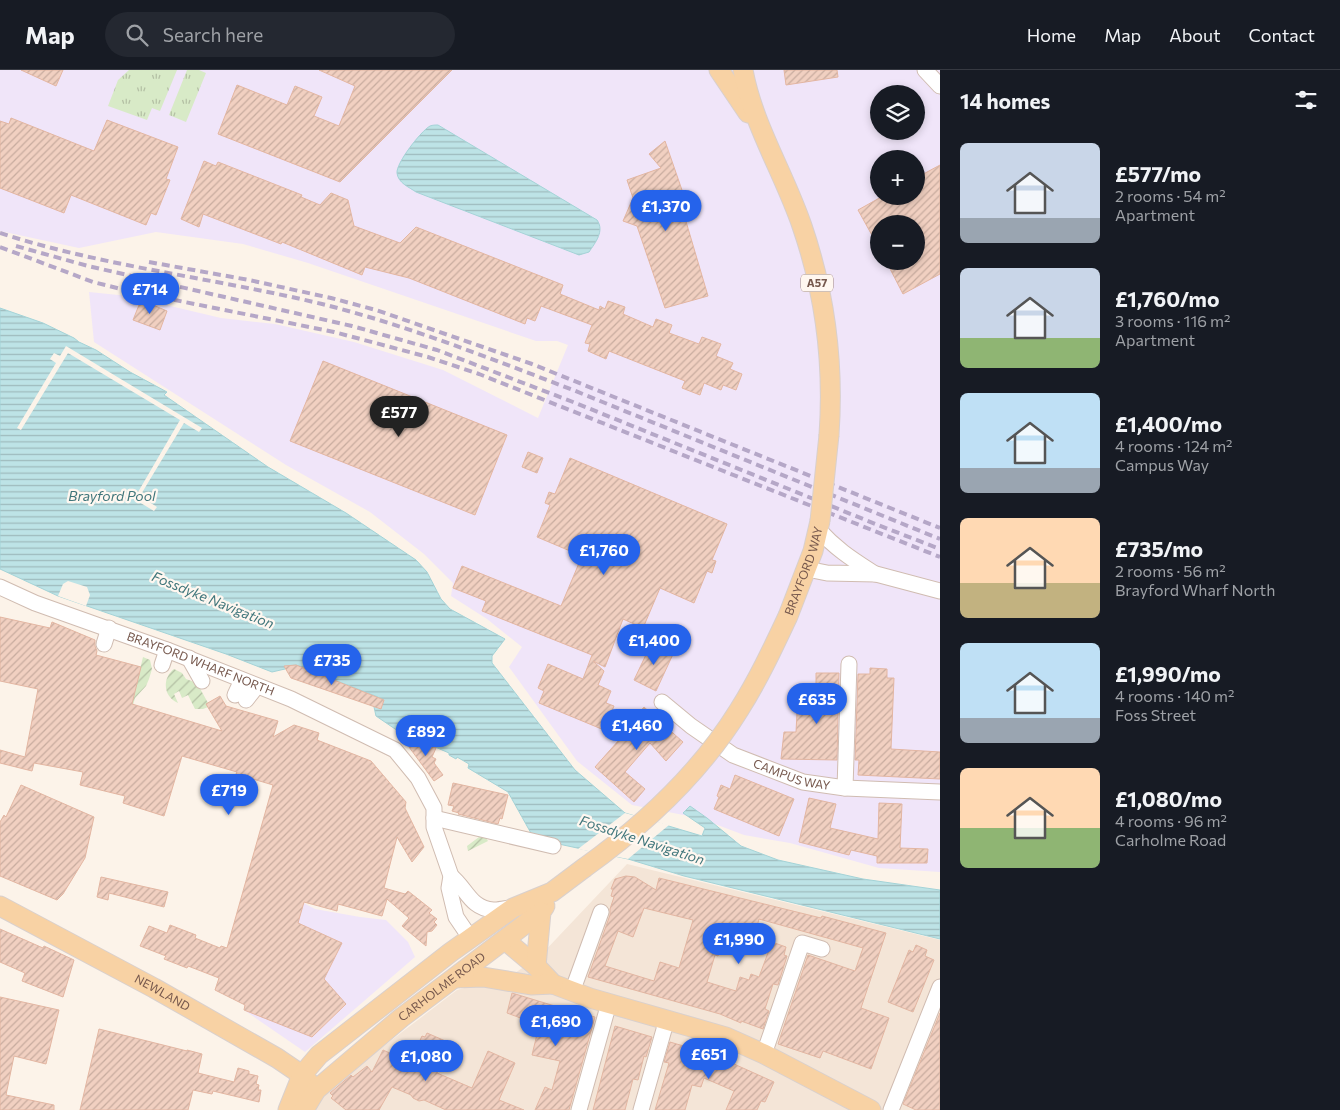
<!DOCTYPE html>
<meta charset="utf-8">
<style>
:root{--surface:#171b24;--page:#242831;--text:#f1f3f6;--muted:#9ea1a6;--line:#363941;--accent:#2563eb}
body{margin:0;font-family:Commissioner,sans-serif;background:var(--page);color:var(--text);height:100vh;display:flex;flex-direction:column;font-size:19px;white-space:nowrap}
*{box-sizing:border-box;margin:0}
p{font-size:16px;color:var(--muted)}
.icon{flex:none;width:28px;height:28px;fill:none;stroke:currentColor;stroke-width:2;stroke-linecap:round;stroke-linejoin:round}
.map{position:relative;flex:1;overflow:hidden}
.drawer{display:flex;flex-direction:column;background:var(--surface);width:400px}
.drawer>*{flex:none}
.buttons{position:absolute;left:870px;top:15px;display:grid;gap:10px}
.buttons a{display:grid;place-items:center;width:55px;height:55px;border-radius:50%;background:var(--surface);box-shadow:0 2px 8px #0003;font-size:25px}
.price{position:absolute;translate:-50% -42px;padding:0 11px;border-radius:18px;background:var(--accent);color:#fff;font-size:16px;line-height:32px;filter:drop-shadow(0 1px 2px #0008)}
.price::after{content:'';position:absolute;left:50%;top:30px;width:15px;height:11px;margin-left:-8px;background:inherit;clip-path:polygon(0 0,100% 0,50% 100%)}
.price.active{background:#222;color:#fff}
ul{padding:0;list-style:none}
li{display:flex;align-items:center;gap:15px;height:125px;padding:0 20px}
li span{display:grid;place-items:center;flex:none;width:140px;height:100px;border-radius:8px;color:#555}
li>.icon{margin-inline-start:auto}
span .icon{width:60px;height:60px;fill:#fffc;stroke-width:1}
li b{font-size:21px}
h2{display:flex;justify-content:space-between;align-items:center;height:60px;padding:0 20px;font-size:21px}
header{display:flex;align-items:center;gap:30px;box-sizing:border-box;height:70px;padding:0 25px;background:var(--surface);border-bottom:1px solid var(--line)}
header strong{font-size:24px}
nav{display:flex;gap:28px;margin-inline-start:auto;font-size:18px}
.search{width:350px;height:45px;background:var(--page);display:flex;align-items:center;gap:12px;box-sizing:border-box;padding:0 18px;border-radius:28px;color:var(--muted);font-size:19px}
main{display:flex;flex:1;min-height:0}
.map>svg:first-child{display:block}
.residential{fill:#f4e5d7}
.education{fill:#f0e5f9;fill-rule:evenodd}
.grass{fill:url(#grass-tufts)}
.garden{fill:url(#garden-furrows)}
.water{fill:url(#water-rules);stroke:#a4d3d7}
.pier{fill:#fcf3e9}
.building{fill:url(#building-hatch);stroke:#e3b6a2;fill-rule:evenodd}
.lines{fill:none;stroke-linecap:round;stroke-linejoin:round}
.minor-casing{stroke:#d0bcb1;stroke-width:17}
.major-casing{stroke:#d9d0cd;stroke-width:21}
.minor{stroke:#fff;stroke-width:15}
.major{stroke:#f8d2a4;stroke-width:19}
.rail{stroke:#b5a7c7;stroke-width:4;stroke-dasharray:8 5;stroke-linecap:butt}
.major-bridge-casing{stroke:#d9d0cd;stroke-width:21;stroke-linecap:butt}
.major-bridge{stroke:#f8d2a4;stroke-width:19}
.labels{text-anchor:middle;stroke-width:4.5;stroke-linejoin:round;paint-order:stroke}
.shield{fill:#fff7f0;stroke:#9f887e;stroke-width:1}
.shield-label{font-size:11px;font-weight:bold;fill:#76584d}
.street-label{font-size:12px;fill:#76584d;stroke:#fff7f0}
.water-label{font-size:14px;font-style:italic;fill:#40767b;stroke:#fff7f0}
</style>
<header>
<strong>Map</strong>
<div class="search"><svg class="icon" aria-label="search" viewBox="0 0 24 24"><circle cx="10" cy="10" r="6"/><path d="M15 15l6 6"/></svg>Search here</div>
<nav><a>Home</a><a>Map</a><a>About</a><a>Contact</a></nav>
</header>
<main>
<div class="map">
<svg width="940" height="1040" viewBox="0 0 940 1040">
<defs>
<pattern id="grass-tufts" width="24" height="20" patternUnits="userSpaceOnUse" patternTransform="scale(1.25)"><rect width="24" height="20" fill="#d8eac7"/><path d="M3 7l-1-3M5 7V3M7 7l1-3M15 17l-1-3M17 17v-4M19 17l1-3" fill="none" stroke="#b4c0a4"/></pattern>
<pattern id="garden-furrows" width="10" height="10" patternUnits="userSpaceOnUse" patternTransform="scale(1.25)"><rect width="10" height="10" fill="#d8eac7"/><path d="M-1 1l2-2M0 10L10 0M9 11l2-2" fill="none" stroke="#b4c0a4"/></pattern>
<pattern id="water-rules" width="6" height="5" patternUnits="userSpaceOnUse" patternTransform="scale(1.25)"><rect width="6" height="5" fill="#bde3e6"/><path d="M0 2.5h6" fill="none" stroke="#9ebbbd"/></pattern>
<pattern id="building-hatch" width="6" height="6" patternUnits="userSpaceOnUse" patternTransform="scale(1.25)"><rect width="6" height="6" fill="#f1d0c1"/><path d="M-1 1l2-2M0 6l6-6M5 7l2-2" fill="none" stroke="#c8ac9f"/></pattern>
</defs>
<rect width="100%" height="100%" fill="#fcf3e9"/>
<path class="residential" d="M627,794L940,870V1040H315L325,1021L457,920L512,905L540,886Z"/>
<path class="education" d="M0,0H940V802L879,798L790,773L744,765L699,748L632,735L577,691L509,597L522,577L487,549L451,526L453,513L424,484L370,442L286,395L94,272L89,222L128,226L221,248L275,254L354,272L443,300L538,348L568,275L557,271H536L308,193L243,174L156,162L79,178L0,161ZM879,24H916V61H879ZM879,89H916V126H879ZM879,154H916V191H879Z
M300,831L315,839L360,847L386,850L408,872L415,887L305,982L244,940L248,920Z"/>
<path class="grass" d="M129,0H177L160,41L152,38L147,50L108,36L118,10Z
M187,0H199L206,3L186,52L169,45Z"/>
<path class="garden" d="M143,587L150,590L152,599L149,609L146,616L135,628L122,674Z
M174,599L182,603L186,609L197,613L208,633V637L203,639H195L188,625L182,628L179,621L174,624L178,633C163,627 162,608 174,599Z
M483,764L488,771L468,781L467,776Z"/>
<path class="water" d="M438,55L597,150C605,161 595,173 589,182L579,185L416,122C409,117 398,113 397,103C396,93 421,61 430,56C433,55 435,55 438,55Z
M0,238L43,253L74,268L79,272L96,280L130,302L167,322L164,325L268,397L346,443L416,490L427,502L441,529L450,539L505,569L492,586V593L575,700L625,743L702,766L705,758L683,743L690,736L707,748L741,776L778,790L863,809L940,820V869L684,806L628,789L531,768L532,765L508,722L468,698L469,694L457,687L456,689L449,685V683L398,661L376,646L374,637L378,627L296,595L289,596L285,599L272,602L226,584L58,526L0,499Z"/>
<path class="pier" d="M66,276L202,358L199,362L184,353L140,426L157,437L154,441L134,429L180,350L68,283L21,360L17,358L56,293L50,289L54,283L60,286Z
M68,511L87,517L90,525L86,536L58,526L63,514Z
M625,743L669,755L628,789L578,779Z"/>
<path class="building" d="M21,0H63L56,16Z
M319,0H452L340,112L218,64L237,15L287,35L295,16L322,27L314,46L339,56L355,16Z
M784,0H837L838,7L786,15Z
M11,48L94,81L107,50L178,77L166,109L170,110L156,145L151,143L146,155L71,125L64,143L0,118V51L9,54Z
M665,71L683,123L680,121H677L708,226L665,238L637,156L623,151L633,128L627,110L661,98L649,84Z
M204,91L216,96L218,92L302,125L301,127L320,135L331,123L348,130L354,156L400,173L416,157L563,215L560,224L599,240L600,236L605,239L608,231L625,237L623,244L653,257L656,249L672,255L669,263L699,274L702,267L721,274L716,286L733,293L730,299L742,304L736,320L723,315L721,320L704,313L700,325L682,318L685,311L609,281L606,289L588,281L590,274L585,273L592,255L541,236L535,251L527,248L525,254L409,208L365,197L362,205L282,172L281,174L203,144L199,157L181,149Z
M940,95V204L903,224L886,191H916V154H879V178L858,140L883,126H916V108Z
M141,230L167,241L160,260L133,250Z
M323,291L507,365L475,445L290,371Z
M528,382L543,388L537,403L522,397Z
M570,388L727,454L712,490L716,491L712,503L707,501L694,533L660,518L643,558L623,549L605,597L593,591L604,601L598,615L611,621L606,633L614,636L604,660L539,633L544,621L538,618L548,594L583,609L592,585L482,541L486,531L453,518L462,496L561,536L582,486L537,467L550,435L545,433L549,422L555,424Z
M0,547L50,558L52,552L95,570V576L97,581L96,585L141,597L132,634L222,661L206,634L220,626L226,636L278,651L273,667L294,655L319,663L317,670L371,691L406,732L405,738L424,777L412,792L397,767L384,818L405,824L408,821L432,840L429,843L437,849L434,852L437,855L432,861L427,862L426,876L402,856L409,848L387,829L382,846L338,834L337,841L304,832L298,853L342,873L324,909L346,934L312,967L244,940L245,935L215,920L219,908L188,896L187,898L164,889L166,886L140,876L149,856L167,863L170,855L196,865L195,868L220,878L221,876L227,878L273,715L236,704L237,702L182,686L164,746L123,733L125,726L80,715L83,702L34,693L32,701L0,693V680L25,687L38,619L0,611Z
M652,572L674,582L656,621L634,610Z
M296,595L384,630L381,639L291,608L284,596Z
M870,598L887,599V608H894L891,679L940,682V709L858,705L859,690H855L858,604H870Z
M816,603H839L837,690L781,689L784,662H796L797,643H816Z
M644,637L683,672L666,691L650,673L625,702L645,719L634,732L595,697L634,653L632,650Z
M414,667L436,678L432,687L436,689L434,693L443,705L434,711L409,677Z
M735,705L794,729L779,766L714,739L719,727L717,726L721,715L730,719Z
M453,713L508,725L502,749L500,748L498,754L458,744L459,743L452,741L454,736L448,735Z
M21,715L94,747L85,788L63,824L57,830L0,806V752L4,745L6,747Z
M809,728L836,734L830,758L878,769L879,733L902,734L900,778L928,779L927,793H877V786L851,780L849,785L799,772Z
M626,806L635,807L656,820L659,808L821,848L822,846L886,863L861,938L889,948L871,999L823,981L820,988L778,974L808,885L855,901L863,878L759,849L754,867L731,862L726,880L720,878L718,886L715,885L707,912L736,921L740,907L749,910L751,904L759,907L772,872L786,877L784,885L787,886L778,915L773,914L765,939L769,941L763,959L741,951V953L720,944L663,928L588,907L610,845V839L614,827L611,826L613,819H611L615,809ZM644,838L693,850L679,898L660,892L654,911L605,896L618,861L633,867Z
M101,807L168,822L164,837L109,823L108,830L97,827Z
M0,859L43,878L44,876L74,890L63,927L22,911L25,903L0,892Z
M916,875L927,880L925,886L934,890L913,942L888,932L909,880L913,882Z
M512,923L558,937L554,954L569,959L575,942L595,947L569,1040H535L545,1017L552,1020L560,991L532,985L539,956L525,953L526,950L507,943Z
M0,927L59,940L46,994L14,986L6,1025L54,1035V1040H0Z
M940,943V1040H916L903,1034Z
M615,956L652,967L646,987L644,986L638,1010L633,1009L625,1040H593Z
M99,959L187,981V980L202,984L198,1003L234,1012L238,998L249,1001V1004L258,1006L256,1014L259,1015L258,1020H261L259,1032L213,1021L212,1024L193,1020L188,1040H80Z
M427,963L450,973L437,1003L472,1018L488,981L515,993L499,1030L524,1040H446L424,1030L419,1031L413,1028L411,1025L392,1017L379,1040H346L331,1028L333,1026L330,1023L351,1005L353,1007L367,996L372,1002L383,980L410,992L422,966L425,967Z
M670,972L714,985L774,1012L765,1032L761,1031L757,1040H726L734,1021L704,1008L701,1017L692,1015L685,1040H655L669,993L664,992Z"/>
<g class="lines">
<defs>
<g id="minor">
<path d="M925,0L940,16"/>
<path d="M818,459C837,480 852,489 875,504"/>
<path d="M807,499L827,503L876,504L940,521"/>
<path id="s1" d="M0,517L35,533L167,580L291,629L395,680L418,708L434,738V757L451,806L449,818L456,847L471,869"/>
<path d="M104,574L109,558"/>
<path d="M189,588L202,611"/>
<path d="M162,595L167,580"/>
<path d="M235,625L242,610"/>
<path d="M246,630L257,616"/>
<path id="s2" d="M662,632L691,656L733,685L803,712L845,718L940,722"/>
<path d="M845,718L849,594"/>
<path d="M434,748L553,776"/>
<path d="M451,806C467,819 470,838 493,840C499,840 506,838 513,838"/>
<path d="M572,922L601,842"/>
<path d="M764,984L802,873L822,879"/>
<path d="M579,1040L609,933"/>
<path d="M641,1040L667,949"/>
<path d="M891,1040L940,917"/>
</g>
<g id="major">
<path d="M719,0L748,43"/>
<path d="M743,0C753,55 784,103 802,156C825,223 834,294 829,365"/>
<path id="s3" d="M788,546L813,481L820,451"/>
<path id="s4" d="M0,836L154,918L277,988L302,1005L316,1020"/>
<path d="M505,870L536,896L553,914L590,928L726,967L764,984L871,1040"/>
<path d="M536,896L541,842L545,836"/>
<path d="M455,908L483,907L531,915L553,914"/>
<path d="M288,1040L302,1005L319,985L451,882L513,838L552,822L584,798"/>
<path id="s5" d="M304,1040L316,1020L401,948L541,842"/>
</g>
</defs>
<use href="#minor" class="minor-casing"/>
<use href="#major" class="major-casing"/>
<use href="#minor" class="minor"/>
<use href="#major" class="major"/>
<path class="rail" d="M0,163C105,197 215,208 322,234C406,255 492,289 573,320L940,469
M16,176L88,196L352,256L437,280L573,332L878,455L940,479
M0,177L93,212L125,220L334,262L428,287L479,304L940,487
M149,192L249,210L331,228L376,240L532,294L940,458"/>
<defs>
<path id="major-bridge" d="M820,451L829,365
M584,798C644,755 700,703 739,640C758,610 773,578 788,546"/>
</defs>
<use href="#major-bridge" class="major-bridge-casing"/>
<use href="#major-bridge" class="major-bridge"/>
</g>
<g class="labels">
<rect class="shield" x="801" y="204.5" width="32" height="17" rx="4"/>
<g class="shield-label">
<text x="817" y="217">A57</text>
</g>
<g class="street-label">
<text dy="4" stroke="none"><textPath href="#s3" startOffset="48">BRAYFORD WAY</textPath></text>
<text dy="4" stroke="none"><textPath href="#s1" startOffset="215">BRAYFORD WHARF NORTH</textPath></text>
<text dy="4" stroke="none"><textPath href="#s2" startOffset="151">CAMPUS WAY</textPath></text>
<text dy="4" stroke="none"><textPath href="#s5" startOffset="186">CARHOLME ROAD</textPath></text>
<text dy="4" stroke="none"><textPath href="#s4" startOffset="184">NEWLAND</textPath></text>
</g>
<g class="water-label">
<text x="112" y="431">Brayford Pool</text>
<text transform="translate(213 530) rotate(22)" y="5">Fossdyke Navigation</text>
<text transform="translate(642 770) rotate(18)" y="5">Fossdyke Navigation</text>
</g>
</g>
</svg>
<div class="buttons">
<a><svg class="icon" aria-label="layers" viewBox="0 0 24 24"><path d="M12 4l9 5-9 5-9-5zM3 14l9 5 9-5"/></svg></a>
<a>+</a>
<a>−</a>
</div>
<b class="price" style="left:666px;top:162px">£1,370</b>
<b class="price" style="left:150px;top:245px">£714</b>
<b class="price active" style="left:399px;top:368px">£577</b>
<b class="price" style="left:604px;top:506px">£1,760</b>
<b class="price" style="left:654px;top:596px">£1,400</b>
<b class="price" style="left:332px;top:616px">£735</b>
<b class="price" style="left:817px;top:655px">£635</b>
<b class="price" style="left:637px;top:681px">£1,460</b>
<b class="price" style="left:426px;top:687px">£892</b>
<b class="price" style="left:229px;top:746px">£719</b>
<b class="price" style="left:739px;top:895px">£1,990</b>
<b class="price" style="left:556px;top:977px">£1,690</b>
<b class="price" style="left:709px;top:1010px">£651</b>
<b class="price" style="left:426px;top:1012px">£1,080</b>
</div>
<section class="drawer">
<h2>14 homes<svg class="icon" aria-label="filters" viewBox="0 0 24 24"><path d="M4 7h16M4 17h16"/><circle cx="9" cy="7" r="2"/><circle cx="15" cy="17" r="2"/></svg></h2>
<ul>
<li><span style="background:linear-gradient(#c9d6e8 75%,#9aa5b1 0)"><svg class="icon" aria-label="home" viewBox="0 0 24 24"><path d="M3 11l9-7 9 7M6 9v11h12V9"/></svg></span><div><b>£577/mo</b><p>2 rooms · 54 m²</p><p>Apartment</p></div></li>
<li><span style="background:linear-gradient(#c9d6e8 70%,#8fb573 0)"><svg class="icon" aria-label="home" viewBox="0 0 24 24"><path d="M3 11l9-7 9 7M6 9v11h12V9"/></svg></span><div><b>£1,760/mo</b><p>3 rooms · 116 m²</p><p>Apartment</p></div></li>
<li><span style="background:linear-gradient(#bfe0f5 75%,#9aa5b1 0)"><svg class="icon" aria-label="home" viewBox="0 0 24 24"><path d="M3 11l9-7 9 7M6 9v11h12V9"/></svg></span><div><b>£1,400/mo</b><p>4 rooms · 124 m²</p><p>Campus Way</p></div></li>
<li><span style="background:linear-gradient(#ffd9b3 65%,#c2b280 0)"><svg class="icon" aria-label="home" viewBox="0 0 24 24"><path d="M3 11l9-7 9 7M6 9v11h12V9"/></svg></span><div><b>£735/mo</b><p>2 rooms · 56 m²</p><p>Brayford Wharf North</p></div></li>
<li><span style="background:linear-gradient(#bfe0f5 75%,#9aa5b1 0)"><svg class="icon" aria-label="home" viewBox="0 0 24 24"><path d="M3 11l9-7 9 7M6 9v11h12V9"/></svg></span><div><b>£1,990/mo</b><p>4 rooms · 140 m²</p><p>Foss Street</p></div></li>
<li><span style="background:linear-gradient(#ffd9b3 60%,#8fb573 0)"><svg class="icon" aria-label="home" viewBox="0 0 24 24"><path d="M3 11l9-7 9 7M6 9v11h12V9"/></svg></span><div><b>£1,080/mo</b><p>4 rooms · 96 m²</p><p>Carholme Road</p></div></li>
</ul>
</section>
</main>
